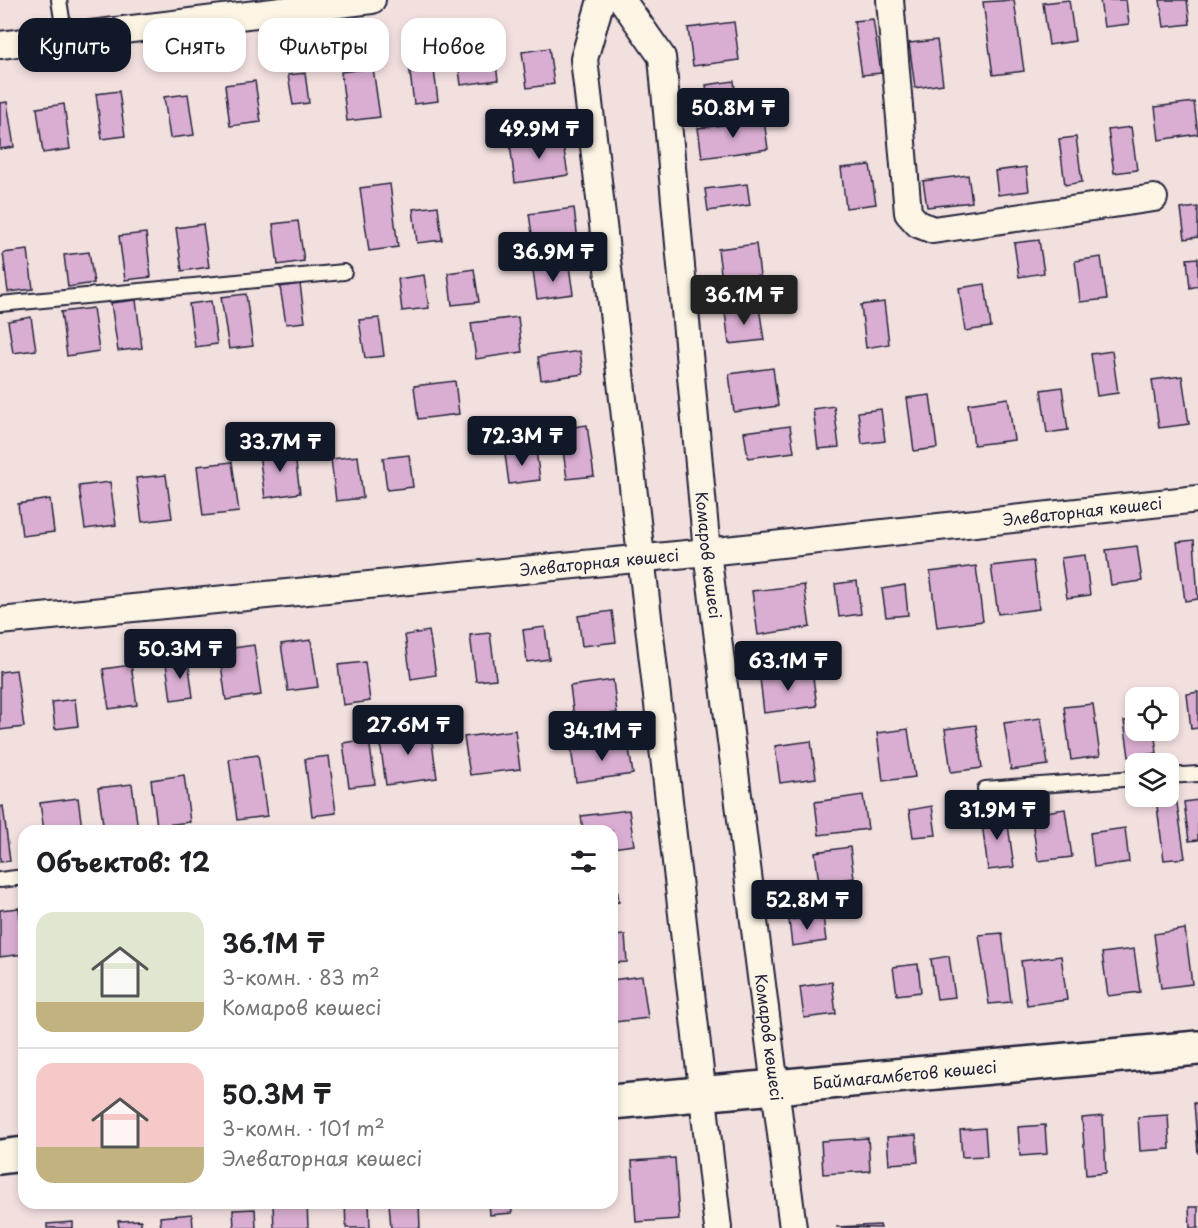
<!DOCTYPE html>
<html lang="ru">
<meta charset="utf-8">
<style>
:root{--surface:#fff;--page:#f6f6f6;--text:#202124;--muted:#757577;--line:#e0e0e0;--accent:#111827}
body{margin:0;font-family:"Playpen Sans",sans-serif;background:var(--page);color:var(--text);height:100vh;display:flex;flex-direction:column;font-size:22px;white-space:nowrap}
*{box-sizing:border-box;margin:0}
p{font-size:20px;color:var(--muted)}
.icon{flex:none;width:33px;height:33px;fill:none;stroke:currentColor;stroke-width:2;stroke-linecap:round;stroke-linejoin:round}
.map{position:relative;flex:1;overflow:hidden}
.drawer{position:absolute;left:18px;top:825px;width:600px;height:384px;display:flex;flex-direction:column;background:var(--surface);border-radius:18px;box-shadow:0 3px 9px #0003}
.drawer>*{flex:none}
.top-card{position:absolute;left:18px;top:18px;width:600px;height:54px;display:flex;gap:12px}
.buttons{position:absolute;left:1125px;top:687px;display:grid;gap:12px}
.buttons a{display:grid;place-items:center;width:54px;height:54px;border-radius:12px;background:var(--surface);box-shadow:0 3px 9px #0003;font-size:30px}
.price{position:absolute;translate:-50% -51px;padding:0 14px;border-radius:6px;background:var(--accent);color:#fff;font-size:20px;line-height:39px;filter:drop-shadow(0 2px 3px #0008)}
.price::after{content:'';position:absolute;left:50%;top:36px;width:18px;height:14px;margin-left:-9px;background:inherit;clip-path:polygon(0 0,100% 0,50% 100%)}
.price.active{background:#222;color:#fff}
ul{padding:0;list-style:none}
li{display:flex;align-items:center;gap:18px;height:150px;padding:0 18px}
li+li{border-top:2px solid var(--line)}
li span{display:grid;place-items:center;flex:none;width:168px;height:120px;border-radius:18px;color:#555}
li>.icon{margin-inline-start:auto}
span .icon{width:72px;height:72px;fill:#fffc;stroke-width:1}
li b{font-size:26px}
h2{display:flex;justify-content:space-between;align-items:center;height:72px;padding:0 18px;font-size:26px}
.chip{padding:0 21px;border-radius:18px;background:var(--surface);box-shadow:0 3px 9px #0003;font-size:21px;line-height:54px}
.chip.active{background:var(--accent);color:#fff}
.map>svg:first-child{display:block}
.building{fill:#daaed2;stroke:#22223b;stroke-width:1.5}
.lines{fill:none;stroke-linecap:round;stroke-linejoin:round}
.service-casing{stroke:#22223b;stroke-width:18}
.minor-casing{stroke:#22223b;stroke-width:30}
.secondary-casing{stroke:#22223b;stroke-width:38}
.service{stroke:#fcf5e5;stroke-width:14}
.minor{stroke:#fcf5e5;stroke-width:26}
.secondary{stroke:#fcf5e5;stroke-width:33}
.labels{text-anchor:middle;stroke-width:4.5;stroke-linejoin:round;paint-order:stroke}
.street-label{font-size:16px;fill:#22223b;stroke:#fcf5e5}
</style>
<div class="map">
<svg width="1198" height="1228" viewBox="0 0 1198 1228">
<rect width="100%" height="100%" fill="#f2e0df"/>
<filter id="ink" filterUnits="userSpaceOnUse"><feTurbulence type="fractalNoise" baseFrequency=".0167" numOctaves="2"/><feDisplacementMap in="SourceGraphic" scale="12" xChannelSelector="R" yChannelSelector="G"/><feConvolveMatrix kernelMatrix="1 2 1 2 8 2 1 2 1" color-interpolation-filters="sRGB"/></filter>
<g filter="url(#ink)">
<path class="building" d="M1014,0L1024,71L993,75L983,2Z
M1069,0L1075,41L1049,45L1043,3Z
M1100,0H1126L1129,24L1104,27Z
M1160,0H1187L1190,24L1164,27Z
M873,19L881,73L862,75L854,21Z
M734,22L739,60L693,66L688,28Z
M937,40L943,84L915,88L909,43Z
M549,48L554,84L527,88L522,52Z
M494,49L498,80L461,85L457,54Z
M433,62L438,101L414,104L409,65Z
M373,68L380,117L347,121L341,72Z
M305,73L309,103L293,105L288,75Z
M255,81L261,122L230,126L225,85Z
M734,81L737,106L709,110L706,85Z
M119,91L125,136L102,139L96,94Z
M188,94L194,135L170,138L164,97Z
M7,102L14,147L0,149V103Z
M1194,102L1198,134L1159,140L1155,107Z
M64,104L70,149L43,153L37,108Z
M764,120L768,149L702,158L698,128Z
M1131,127L1137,170L1114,173L1108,130Z
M1076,137L1082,182L1065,185L1059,139Z
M562,138L568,175L515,183L510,144Z
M870,165L876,204L846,208L841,168Z
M1026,167L1029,191L998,195L995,171Z
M968,175L972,202L927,207L923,181Z
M390,184L398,247L369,251L360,188Z
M747,184L750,205L708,211L705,189Z
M438,206L442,240L417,243L413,209Z
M1198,207V237L1185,239L1181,209Z
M574,208L578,241L534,247L529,214Z
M298,221L304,261L278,265L273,224Z
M203,224L209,267L182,271L176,228Z
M146,233L151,277L125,280L119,236Z
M1039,240L1044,273L1019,277L1014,243Z
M756,244L760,276L722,281L718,249Z
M28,250L33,289L8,292L3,253Z
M89,252L94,283L68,287L64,255Z
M1101,257L1107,299L1080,302L1075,261Z
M1198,258V286L1190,288L1187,259Z
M569,266L573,294L537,299L533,271Z
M474,269L479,302L452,305L448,273Z
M424,275L429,308L402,311L398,279Z
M300,284L305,322L286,324L280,287Z
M985,284L991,327L965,331L959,288Z
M246,294L253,346L229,349L221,297Z
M136,300L142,348L118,351L111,303Z
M211,301L217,344L195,347L189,304Z
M884,302L889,344L866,348L861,305Z
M759,307L764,340L729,344L725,312Z
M93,308L99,351L67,356L61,312Z
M31,317L36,350L13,353L8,321Z
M518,317L522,352L476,359L471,323Z
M379,318L384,356L365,358L359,320Z
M580,351L583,374L541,380L538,357Z
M1112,351L1118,393L1097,396L1091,354Z
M773,368L778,406L734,412L729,374Z
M1182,376L1189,424L1159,428L1152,380Z
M455,381L459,414L418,419L414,386Z
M1062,387L1068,430L1047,433L1041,390Z
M930,395L937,448L914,451L907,398Z
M1008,398L1014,440L974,445L968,404Z
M834,406L839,447L818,449L813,409Z
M881,409L885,441L862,444L858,412Z
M587,425L594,476L567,479L560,429Z
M790,426L794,452L748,458L744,432Z
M294,449L300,493L265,498L259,454Z
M536,450L540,480L509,484L505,454Z
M409,455L413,487L387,490L383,458Z
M358,456L363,498L336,501L331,459Z
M232,462L239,512L203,516L197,466Z
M166,475L172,518L142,522L136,478Z
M110,482L116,525L85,529L79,486Z
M50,499L54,532L22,536L18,504Z
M1194,540L1198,599L1185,601L1177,542Z
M1137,546L1142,581L1111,585L1106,550Z
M1085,555L1090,595L1067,598L1061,558Z
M1033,561L1039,609L998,614L991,566Z
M976,566L983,621L937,627L930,572Z
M857,581L861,614L839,617L835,584Z
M804,585L810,627L758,635L752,591Z
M905,585L908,615L886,617L882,589Z
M612,611L616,642L582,646L578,616Z
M545,627L549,659L527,662L523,630Z
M429,631L436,675L411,679L405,635Z
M490,633L496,679L476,681L470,635Z
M311,640L318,687L288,691L281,644Z
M254,645L261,695L226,700L219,650Z
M188,660L193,697L171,700L166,663Z
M365,662L370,701L343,705L338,665Z
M131,665L137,705L109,709L103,669Z
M16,670L24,727L0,730V672Z
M812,671L817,706L764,713L760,678Z
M613,680L617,713L574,718L570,686Z
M1198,692V728L1191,729L1187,694Z
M75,699L78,726L55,729L52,702Z
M1093,704L1100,756L1071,760L1064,707Z
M1041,718L1048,765L1011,770L1004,723Z
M1136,720V730H1154L1157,753L1129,757L1124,721Z
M976,725L982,768L951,772L945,729Z
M430,728L437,778L386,785L379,735Z
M908,729L915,777L883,781L877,733Z
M515,730L520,769L470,775L464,737Z
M369,739L375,784L349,787L343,743Z
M811,741L816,778L780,783L775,746Z
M628,742L633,774L576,782L571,749Z
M258,755L267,816L237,820L229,759Z
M329,756L336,813L312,816L305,759Z
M184,775L190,822L157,826L151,780Z
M132,784L138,830L104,831L98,788Z
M863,795L868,829L819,835L815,802Z
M1176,797L1185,858L1164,860L1156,799Z
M78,798L82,828L44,831L40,803Z
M1198,800V840L1189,841L1184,802Z
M3,806L10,861L0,862V807Z
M932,806L936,835L913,837L909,810Z
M1065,809L1072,857L1038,861L1031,814Z
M629,810L634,845L612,848V831H583L581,816Z
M1006,811L1014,867L988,870L981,815Z
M1125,828L1129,862L1094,867L1090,833Z
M850,847L854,878L819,883L815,852Z
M612,866H614L619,902L612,903Z
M807,885L809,904L788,907L786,888Z
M19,908L24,954L0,957V910Z
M823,916L826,941L792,946L789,920Z
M1185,929L1192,984L1161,988L1154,934Z
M1002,933L1011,1002L989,1004L979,935Z
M625,935L627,962L612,963V936Z
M1134,949L1140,992L1108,996L1102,953Z
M949,956L955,997L937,999L931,959Z
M1061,956L1067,1000L1027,1005L1021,961Z
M918,964L921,992L897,995L893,967Z
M642,976L648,1018L615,1022L612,980Z
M832,982L836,1014L804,1018L800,987Z
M1194,1103H1198V1154Z
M1168,1115L1170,1149L1140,1151L1138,1117Z
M1103,1116L1106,1173L1086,1175L1082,1118Z
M1045,1125L1047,1154L1020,1156L1018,1127Z
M985,1128L987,1156L962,1157L960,1130Z
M916,1135L918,1162L889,1164L887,1137Z
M868,1138L870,1171L823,1174L821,1141Z
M675,1158L679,1219L636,1222L632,1161Z
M307,1203L308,1228H274L273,1205Z
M345,1203H369L370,1228H346Z
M389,1203H419L420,1228H391Z
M489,1203H511L512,1213L490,1215Z
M1189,1207H1198V1228H1190Z
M255,1209L256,1228H234L233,1210Z
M192,1214L193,1228H161L160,1217Z
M141,1220V1228H119L118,1221Z
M73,1222V1228H47V1224Z
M880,1225L881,1228L836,1227Z"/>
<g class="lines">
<defs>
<path id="service" d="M59,0L65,38
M0,304L344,272
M1168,776L1198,774
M985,789L1136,778
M0,880L24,877"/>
<g id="minor">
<path d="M601,0L584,59L718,1228"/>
<path id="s1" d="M622,0L662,57L707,552L793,1228"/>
<path d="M890,0L908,213L918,224L933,230L1154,198"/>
<path d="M0,45L372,0"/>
<path id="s2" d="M0,621L707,552L1198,499"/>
</g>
<g id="secondary">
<path id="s3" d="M612,1102L1198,1048"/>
<path d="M0,1157L24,1154"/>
</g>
</defs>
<use href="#service" class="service-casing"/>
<use href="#minor" class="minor-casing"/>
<use href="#secondary" class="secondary-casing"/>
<use href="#service" class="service"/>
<use href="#minor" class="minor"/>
<use href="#secondary" class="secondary"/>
</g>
</g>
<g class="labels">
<g class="street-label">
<text dy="6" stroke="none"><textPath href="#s2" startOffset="1088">Элеваторная көшесі</textPath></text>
<text dy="6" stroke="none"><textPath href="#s1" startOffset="570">Комаров көшесі</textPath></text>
<text dy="6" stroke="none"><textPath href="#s2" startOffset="602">Элеваторная көшесі</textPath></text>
<text dy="6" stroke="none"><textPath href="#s1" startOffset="1056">Комаров көшесі</textPath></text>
<text dy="6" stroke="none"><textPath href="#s3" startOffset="294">Баймағамбетов көшесі</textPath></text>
</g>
</g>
</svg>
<div class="buttons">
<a><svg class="icon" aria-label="locate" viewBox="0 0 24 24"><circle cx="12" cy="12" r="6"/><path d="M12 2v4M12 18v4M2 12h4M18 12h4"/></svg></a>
<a><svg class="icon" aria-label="layers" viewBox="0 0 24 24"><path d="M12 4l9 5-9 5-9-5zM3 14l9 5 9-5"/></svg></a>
</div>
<b class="price" style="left:733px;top:139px">50.8M ₸</b>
<b class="price" style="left:539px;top:160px">49.9M ₸</b>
<b class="price" style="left:553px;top:283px">36.9M ₸</b>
<b class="price active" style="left:744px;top:326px">36.1M ₸</b>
<b class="price" style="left:522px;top:467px">72.3M ₸</b>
<b class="price" style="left:280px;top:473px">33.7M ₸</b>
<b class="price" style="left:180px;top:680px">50.3M ₸</b>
<b class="price" style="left:788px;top:692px">63.1M ₸</b>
<b class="price" style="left:408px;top:756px">27.6M ₸</b>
<b class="price" style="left:602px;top:762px">34.1M ₸</b>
<b class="price" style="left:997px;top:841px">31.9M ₸</b>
<b class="price" style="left:807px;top:931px">52.8M ₸</b>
<div class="top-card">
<a class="chip active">Купить</a>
<a class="chip">Снять</a>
<a class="chip">Фильтры</a>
<a class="chip">Новое</a>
</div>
<section class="drawer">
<h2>Объектов: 12<svg class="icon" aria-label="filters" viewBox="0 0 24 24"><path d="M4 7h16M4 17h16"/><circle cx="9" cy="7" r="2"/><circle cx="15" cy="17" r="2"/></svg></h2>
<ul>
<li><span style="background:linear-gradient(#dfe7d0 75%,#c2b280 0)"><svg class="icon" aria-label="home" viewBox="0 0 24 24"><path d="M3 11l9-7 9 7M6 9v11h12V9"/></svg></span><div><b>36.1M ₸</b><p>3-комн. · 83 m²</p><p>Комаров көшесі</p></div></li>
<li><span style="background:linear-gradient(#f6c9c9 70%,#c2b280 0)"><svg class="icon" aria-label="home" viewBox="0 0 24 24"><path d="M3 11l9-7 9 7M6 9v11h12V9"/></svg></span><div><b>50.3M ₸</b><p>3-комн. · 101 m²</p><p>Элеваторная көшесі</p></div></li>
</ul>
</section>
</div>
